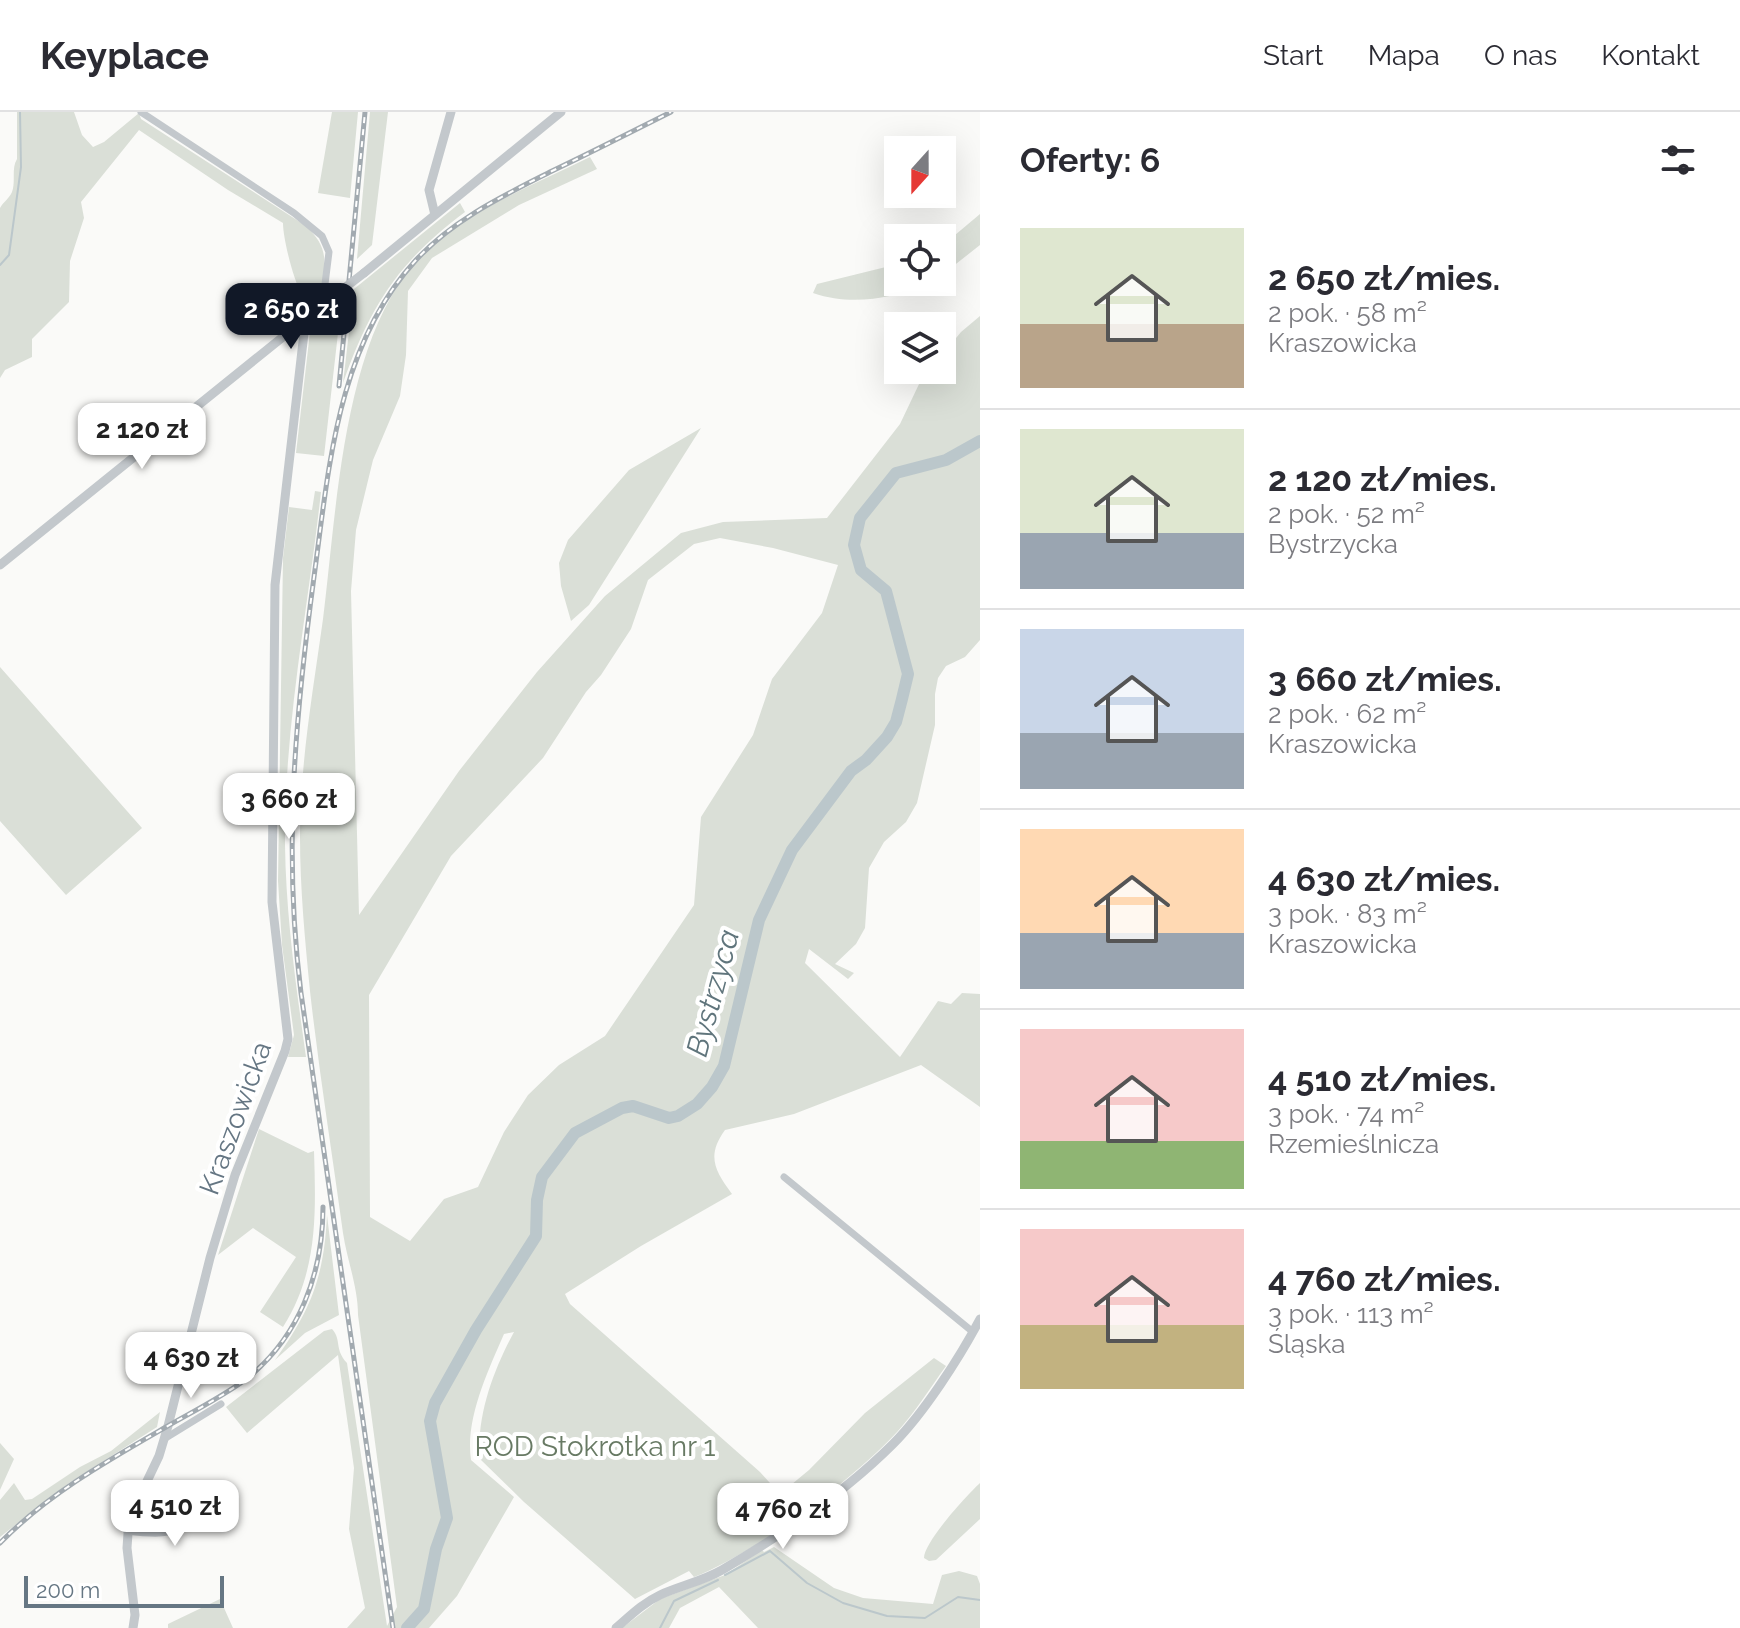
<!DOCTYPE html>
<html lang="pl">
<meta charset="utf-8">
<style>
:root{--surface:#fff;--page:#f7f7f7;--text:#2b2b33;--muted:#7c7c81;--line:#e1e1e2;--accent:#111827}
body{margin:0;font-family:Raleway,sans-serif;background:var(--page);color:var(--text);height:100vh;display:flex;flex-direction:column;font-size:30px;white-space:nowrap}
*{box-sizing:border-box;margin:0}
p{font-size:26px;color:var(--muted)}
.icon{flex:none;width:44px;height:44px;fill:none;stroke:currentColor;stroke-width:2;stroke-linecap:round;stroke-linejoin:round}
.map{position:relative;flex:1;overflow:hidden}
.details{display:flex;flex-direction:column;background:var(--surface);width:760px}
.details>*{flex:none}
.needle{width:52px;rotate:201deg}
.fabs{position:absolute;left:884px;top:24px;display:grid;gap:16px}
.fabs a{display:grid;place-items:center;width:72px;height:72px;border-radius:0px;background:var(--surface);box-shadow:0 8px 32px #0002;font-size:40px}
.scale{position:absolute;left:24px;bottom:20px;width:200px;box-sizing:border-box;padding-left:8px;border:4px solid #657683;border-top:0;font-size:22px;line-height:28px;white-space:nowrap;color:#657683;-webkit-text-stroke:6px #fff;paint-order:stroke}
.price{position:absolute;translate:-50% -68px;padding:0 18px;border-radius:16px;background:#fff;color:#222;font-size:26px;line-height:52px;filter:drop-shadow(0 2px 4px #0008)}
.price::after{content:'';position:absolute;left:50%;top:48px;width:24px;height:18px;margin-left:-12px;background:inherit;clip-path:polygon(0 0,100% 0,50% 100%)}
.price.active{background:var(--accent);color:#fff}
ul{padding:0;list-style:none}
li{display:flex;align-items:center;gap:24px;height:200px;padding:0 40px}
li+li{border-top:2px solid var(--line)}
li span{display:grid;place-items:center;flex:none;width:224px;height:160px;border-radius:0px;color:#555}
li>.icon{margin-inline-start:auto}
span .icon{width:96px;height:96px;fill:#fffc;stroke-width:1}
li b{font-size:34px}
h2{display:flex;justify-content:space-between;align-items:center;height:96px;padding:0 40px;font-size:34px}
header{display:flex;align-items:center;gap:48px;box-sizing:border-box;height:112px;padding:0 40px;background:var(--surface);border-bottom:2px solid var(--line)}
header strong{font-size:38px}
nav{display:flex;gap:44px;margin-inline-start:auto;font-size:28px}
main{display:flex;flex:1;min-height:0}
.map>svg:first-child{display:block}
.green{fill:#dadfd7;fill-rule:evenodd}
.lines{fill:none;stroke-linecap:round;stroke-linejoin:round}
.stream{stroke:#bbc7cb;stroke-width:2}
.river{stroke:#bbc7cb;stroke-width:12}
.minor{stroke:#c3c8cc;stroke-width:7}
.tertiary{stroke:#c3c8cc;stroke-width:9}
.rail-casing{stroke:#a2aab0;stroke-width:5}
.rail{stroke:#fff;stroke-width:2;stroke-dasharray:6;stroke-linecap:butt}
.tertiary-bridge{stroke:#c3c8cc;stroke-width:9}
.labels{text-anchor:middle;stroke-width:8;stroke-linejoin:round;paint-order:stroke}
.street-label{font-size:28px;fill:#657683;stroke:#fff}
.park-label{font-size:28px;fill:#687a64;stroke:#fff}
.water-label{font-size:30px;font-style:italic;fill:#60757c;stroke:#fff}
</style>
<header>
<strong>Keyplace</strong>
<nav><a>Start</a><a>Mapa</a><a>O nas</a><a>Kontakt</a></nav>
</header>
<main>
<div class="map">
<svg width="980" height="1516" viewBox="0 0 980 1516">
<rect width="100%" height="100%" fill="#fafaf8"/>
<path class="green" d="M17,0H74L82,23L93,35L104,30L139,1L141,7L306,114C328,135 326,148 322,177L310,184L302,183C294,170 283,127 283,111L228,78L139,18L81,90L84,106L70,149L69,190L32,227V245L5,258L0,266V96C3,90 9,87 12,80C16,69 11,57 17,47Z
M332,0H358L350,86L318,81Z
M370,0H388L372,133L357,147Z
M590,45L597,57L519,93L432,146L408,179L406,243L400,284L373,348L356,418L351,479L359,803L459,659L537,560L605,484L681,421L723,410L827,406L900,312L920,270L930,258H942V243L961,220L980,204V528L965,545L946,554L938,566L935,582V613L917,691L906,710L884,730L869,756L865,816L856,832L835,852L854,861L848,867L809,837L805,851L900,945L938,889L951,892L962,881L980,882V995L921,953L794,1002L725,1018C706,1044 715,1059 732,1082L641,1134L565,1182L570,1192L760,1360L780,1382L809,1358L865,1301L934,1246L946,1254C930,1276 916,1299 898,1319C854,1367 754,1442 694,1465L689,1459L635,1487L524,1390L480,1347C476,1304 494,1257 514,1220L504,1222C488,1259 465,1307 471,1348L514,1385L457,1484L429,1516H347L365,1496L349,1417L354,1356L338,1243L247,1321L226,1295L324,1219L332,1217C342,1228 334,1237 347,1251L387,1514L397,1495L358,1203C358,1175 347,1148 343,1121C332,1040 319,960 310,879C305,828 300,776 300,725C300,652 313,579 323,507C336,405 342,244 407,161C452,103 526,77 590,45ZM720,426L773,436L838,453L822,501L772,567L753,623L701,705L694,793L605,924L559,953L528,983L504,1020L478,1075L444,1087L410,1129L370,1105L369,883L451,744L543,646L586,580L601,563L631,517L648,468L694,432Z
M460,91L465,100C399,149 370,194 343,271L354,177Z
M980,102V133L942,163V134Z
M898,152V170H934L930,174C890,185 854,195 813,181L817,172Z
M342,186L324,344L296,341L310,220L319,203Z
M701,316L589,493L571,509L561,474L559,451L568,428L629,358Z
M315,379L321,380C308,497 284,615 285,733C286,804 296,874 306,945H288L294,923L282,833L278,769L283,446L289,395L312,398Z
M0,555L142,716L66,783L0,709Z
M259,1017L308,1041L314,1039C316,1101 318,1160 283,1215L260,1200L296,1145L253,1116L218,1143Z
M327,1103L339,1203L305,1221L275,1248C311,1198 324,1165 327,1103Z
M160,1300L157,1315L69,1371L0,1425V1388L14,1371L25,1388L32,1387L80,1355L111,1339Z
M0,1331L14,1347L0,1378Z
M980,1371V1407L936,1448L929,1449L924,1446C924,1430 967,1383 980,1371Z
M774,1435L834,1476L863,1486L933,1492L942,1463L959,1459L977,1464L980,1472V1516H758L719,1475L680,1496L669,1516H622L660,1487L725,1463L762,1438L764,1440Z
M220,1487L233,1516H168V1512Z"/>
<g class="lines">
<path class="stream" d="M0,153L9,143L21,55L20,0
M725,1463L770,1439L807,1471L843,1491L887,1504L925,1506L958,1485L980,1488
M408,1515L409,1516
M660,1516L674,1489L718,1468"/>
<path class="river" d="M407,1516L424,1497L436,1437L447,1406L430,1309L435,1291L476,1218L536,1124L537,1088L542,1065L575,1021L622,996L633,994L669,1006L678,1004L697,992L712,975L724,954L759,808L792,738L851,659L866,648L887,625L896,610L902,587L908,562L886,479L861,458L854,433L860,406L896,361L946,348L980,329"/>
<path class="minor" d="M141,0L294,101L322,124L329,140L325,172L330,187
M784,1065L973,1220
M164,1327L221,1292
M127,1419C174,1425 171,1421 209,1395"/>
<path class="tertiary" d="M435,103L429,78L451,0
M364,161L561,0
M0,453L330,187
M133,1516L135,1503L127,1436L129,1407L159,1344L168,1314L210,1146L235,1063L285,939L288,927L272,790L275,473L304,221L297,213
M616,1516C630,1504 643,1491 660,1483C680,1474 703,1469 722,1458C782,1423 844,1381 893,1332C924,1301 960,1245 980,1207"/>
<defs>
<path id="rail" d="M339,274L365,0
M0,1431C48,1382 107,1349 166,1315C192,1300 220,1286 245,1268C299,1226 323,1162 323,1095
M393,1516L301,881C283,739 295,606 314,465C329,355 337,234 416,148C454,107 503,84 552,59C592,40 631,20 671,0"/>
</defs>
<use href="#rail" class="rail-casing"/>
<use href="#rail" class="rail"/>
<path class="tertiary-bridge" d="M330,187L364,161"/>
</g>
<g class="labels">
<g class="street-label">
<text transform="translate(235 1006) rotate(-70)" y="10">Kraszowicka</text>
</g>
<g class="park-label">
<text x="595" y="1344">ROD Stokrotka nr 1</text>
</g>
<g class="water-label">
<text transform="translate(713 881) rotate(-75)" y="10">Bystrzyca</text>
</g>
</g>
</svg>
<div class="fabs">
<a><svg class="needle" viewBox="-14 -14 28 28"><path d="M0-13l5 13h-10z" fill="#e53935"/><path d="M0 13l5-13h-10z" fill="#7c7c81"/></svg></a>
<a><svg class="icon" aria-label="locate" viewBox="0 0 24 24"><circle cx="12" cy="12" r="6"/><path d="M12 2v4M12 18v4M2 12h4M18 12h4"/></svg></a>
<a><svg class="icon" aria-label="layers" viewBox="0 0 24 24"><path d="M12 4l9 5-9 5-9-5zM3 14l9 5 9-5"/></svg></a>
</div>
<div class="scale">200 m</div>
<b class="price active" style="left:291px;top:239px">2 650 zł</b>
<b class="price" style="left:142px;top:359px">2 120 zł</b>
<b class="price" style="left:289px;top:729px">3 660 zł</b>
<b class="price" style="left:191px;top:1288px">4 630 zł</b>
<b class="price" style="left:175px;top:1436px">4 510 zł</b>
<b class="price" style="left:783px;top:1439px">4 760 zł</b>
</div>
<section class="details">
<h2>Oferty: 6<svg class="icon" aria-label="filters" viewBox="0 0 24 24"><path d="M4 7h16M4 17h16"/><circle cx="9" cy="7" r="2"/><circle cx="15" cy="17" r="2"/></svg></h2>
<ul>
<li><span style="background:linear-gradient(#dfe7d0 60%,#b9a48a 0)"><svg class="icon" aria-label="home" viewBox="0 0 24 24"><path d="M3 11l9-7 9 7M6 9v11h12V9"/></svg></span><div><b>2 650 zł/mies.</b><p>2 pok. · 58 m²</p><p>Kraszowicka</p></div></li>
<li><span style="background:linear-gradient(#dfe7d0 65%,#9aa5b1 0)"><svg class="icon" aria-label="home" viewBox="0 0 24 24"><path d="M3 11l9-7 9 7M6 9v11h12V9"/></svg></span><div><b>2 120 zł/mies.</b><p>2 pok. · 52 m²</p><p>Bystrzycka</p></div></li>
<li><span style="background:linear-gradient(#c9d6e8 65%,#9aa5b1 0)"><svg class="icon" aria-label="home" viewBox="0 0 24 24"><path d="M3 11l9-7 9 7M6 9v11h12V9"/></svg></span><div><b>3 660 zł/mies.</b><p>2 pok. · 62 m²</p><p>Kraszowicka</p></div></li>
<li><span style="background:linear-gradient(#ffd9b3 65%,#9aa5b1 0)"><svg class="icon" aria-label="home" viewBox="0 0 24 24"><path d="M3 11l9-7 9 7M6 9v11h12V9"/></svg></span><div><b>4 630 zł/mies.</b><p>3 pok. · 83 m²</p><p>Kraszowicka</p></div></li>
<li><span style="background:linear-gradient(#f6c9c9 70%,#8fb573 0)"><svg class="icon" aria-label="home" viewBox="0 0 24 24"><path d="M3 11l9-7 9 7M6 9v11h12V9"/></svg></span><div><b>4 510 zł/mies.</b><p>3 pok. · 74 m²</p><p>Rzemieślnicza</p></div></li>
<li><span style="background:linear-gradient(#f6c9c9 60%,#c2b280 0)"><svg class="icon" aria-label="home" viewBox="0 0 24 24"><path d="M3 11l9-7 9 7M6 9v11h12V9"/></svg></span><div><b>4 760 zł/mies.</b><p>3 pok. · 113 m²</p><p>Śląska</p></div></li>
</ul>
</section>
</main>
